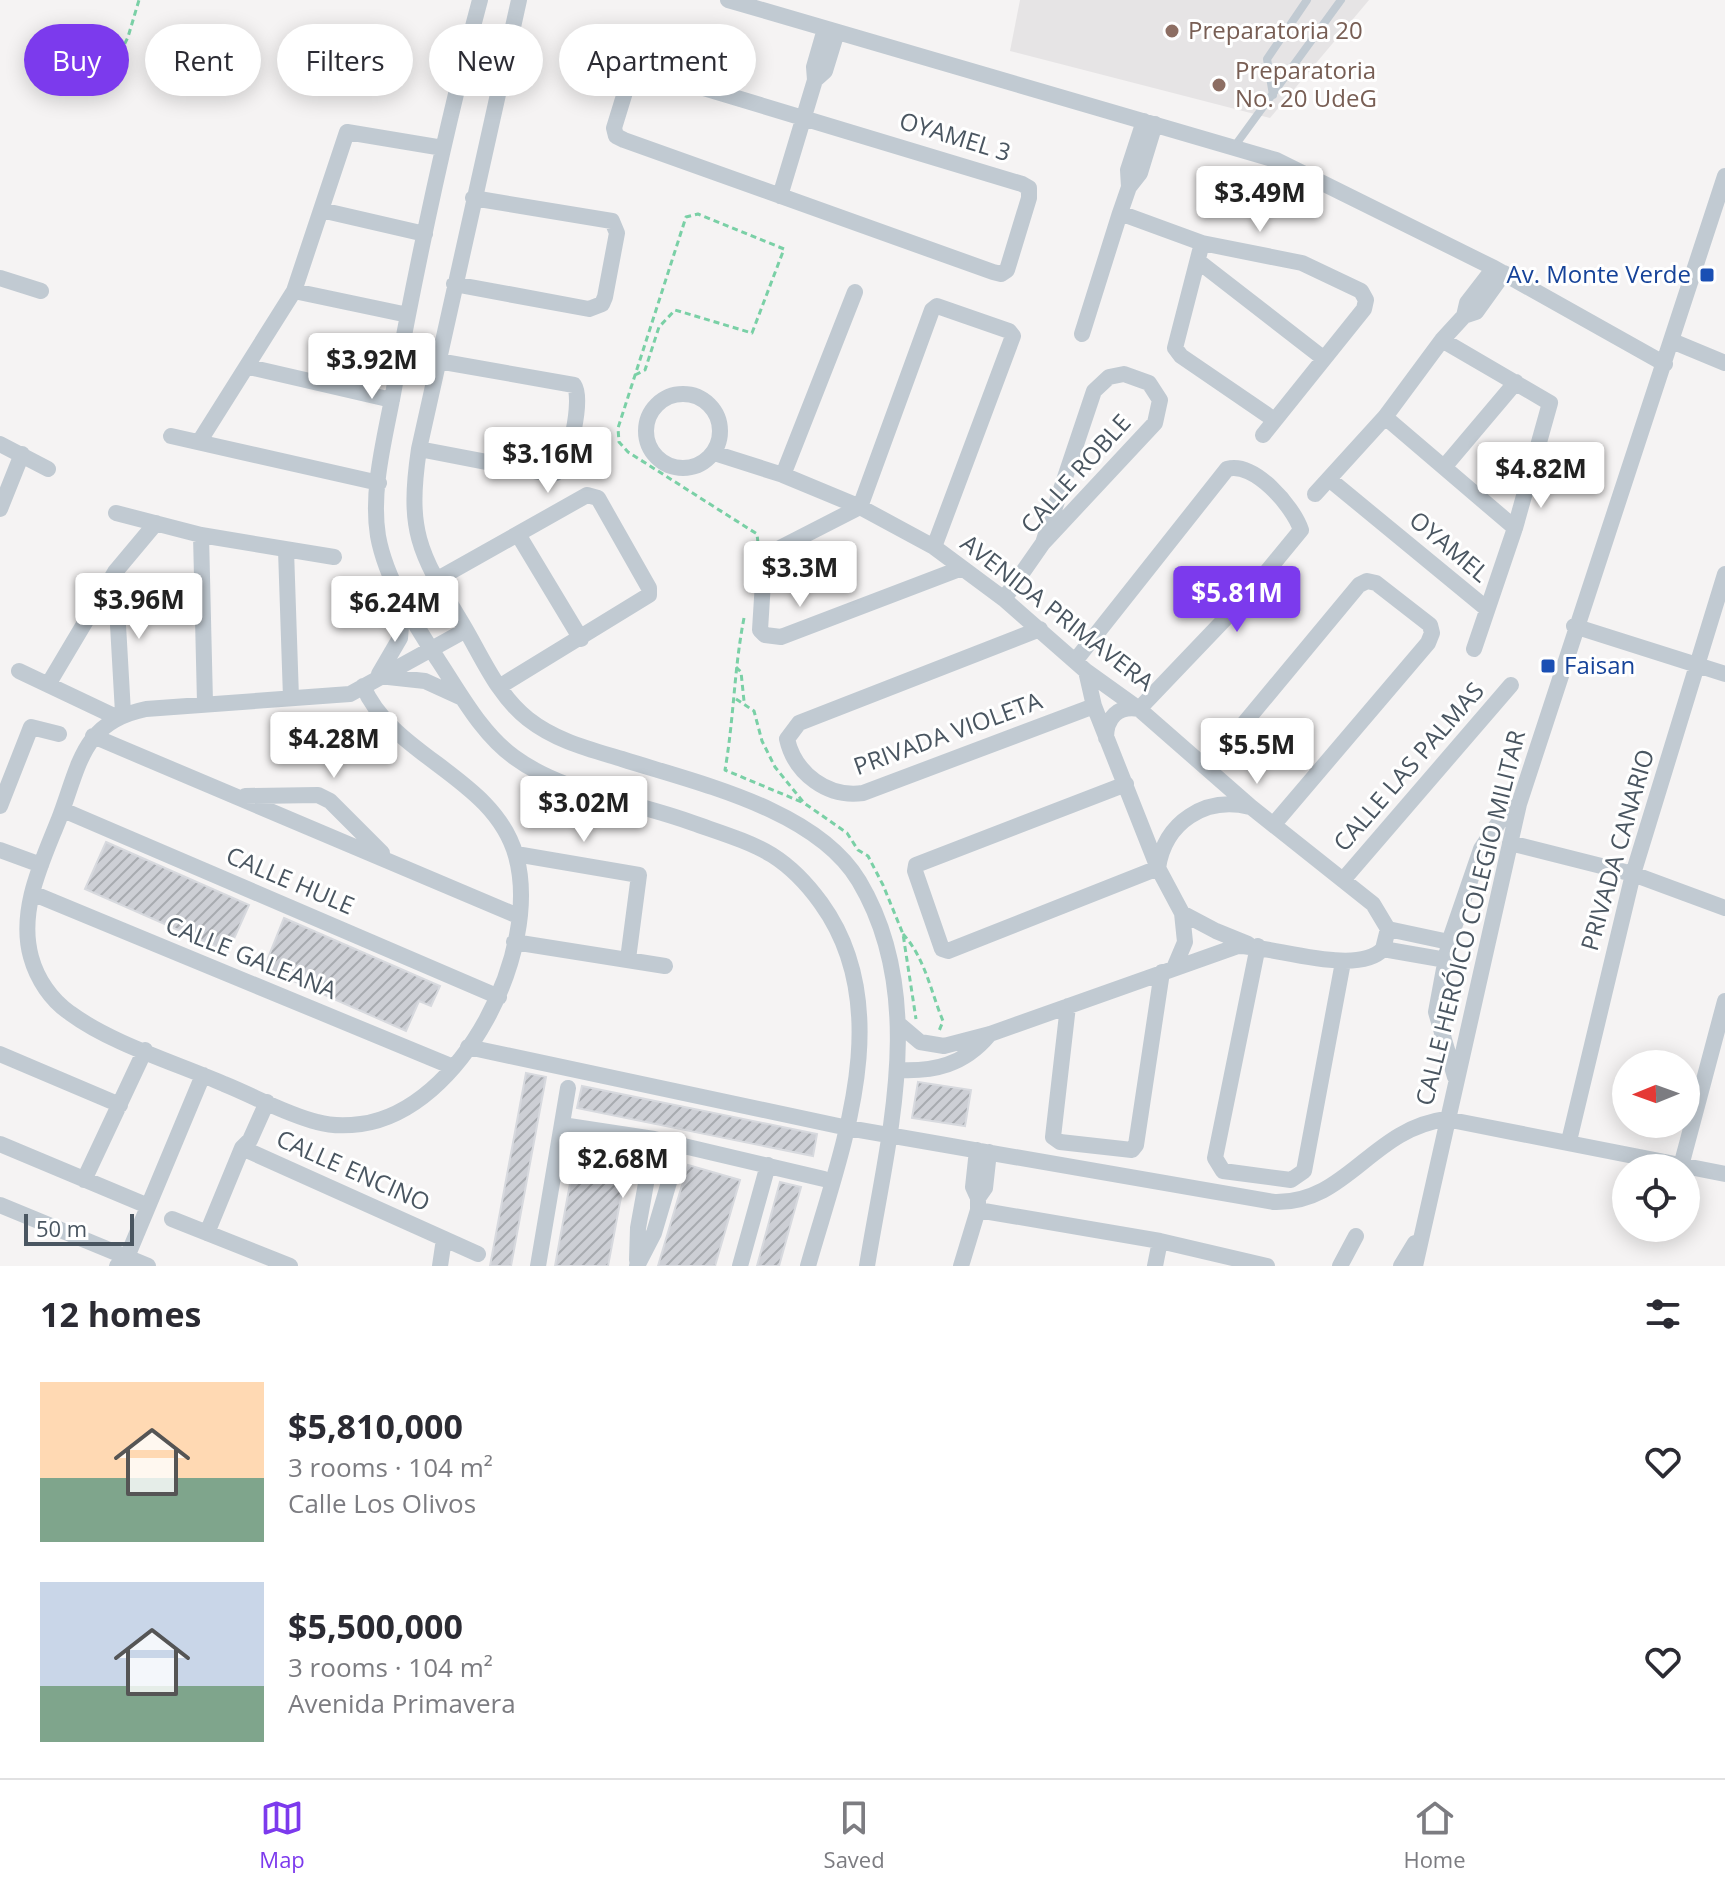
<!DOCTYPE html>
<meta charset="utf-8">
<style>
:root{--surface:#fff;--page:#f2f2f3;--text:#2b2b33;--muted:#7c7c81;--line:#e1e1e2;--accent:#7c3aed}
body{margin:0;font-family:"Open Sans",sans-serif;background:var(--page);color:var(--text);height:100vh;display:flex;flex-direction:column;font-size:30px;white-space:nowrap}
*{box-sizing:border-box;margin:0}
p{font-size:26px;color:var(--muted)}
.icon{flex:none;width:44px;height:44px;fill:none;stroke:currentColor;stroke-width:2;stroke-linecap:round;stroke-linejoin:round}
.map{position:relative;height:1266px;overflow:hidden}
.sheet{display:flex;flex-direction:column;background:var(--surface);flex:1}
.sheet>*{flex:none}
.guide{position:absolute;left:24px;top:24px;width:800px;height:72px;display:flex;gap:16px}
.needle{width:52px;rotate:269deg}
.fabs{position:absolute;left:1612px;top:1050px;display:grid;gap:16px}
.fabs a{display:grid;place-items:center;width:88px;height:88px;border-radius:50%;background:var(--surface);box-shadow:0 4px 20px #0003;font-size:40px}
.scale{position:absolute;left:24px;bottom:20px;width:110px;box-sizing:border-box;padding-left:8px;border:4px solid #4a5661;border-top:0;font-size:22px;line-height:28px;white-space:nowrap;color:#4a5661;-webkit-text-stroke:6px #fff;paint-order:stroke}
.price{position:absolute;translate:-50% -68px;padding:0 18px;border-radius:8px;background:#fff;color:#222;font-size:26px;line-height:52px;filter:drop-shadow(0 2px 4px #0008)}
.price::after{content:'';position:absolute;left:50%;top:48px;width:24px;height:18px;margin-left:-12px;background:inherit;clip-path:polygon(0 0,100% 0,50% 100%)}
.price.active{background:var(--accent);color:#fff}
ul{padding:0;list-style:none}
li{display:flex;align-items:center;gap:24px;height:200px;padding:0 40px}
li span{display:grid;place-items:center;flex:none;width:224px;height:160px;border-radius:0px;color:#555}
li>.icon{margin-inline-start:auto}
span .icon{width:96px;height:96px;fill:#fffc;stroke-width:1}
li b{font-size:34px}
h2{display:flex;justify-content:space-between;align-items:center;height:96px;padding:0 40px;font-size:34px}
.pill{padding:0 28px;border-radius:36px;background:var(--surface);box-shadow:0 4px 20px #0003;font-size:28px;line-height:72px}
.pill.active{background:var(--accent);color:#fff}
.tab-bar{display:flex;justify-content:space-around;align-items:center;height:112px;border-top:2px solid var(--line);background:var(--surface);font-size:22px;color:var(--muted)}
.tab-bar a{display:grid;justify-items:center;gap:4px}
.tab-bar .active{color:var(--accent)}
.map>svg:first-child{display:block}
.education{fill:#e6e4e5}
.building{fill:url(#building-hatch);stroke:#d7d9de;stroke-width:2}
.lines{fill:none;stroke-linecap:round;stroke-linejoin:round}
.path{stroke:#7ad0a6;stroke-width:3;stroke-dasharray:6 4;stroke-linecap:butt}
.lane{stroke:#c1cad2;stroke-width:8}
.street{stroke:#c1cad2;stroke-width:16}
.education-dot{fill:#8d6e63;stroke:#fff;stroke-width:3}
.transit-dot{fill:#1a4fb4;stroke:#fff;stroke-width:3}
.labels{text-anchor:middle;stroke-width:6;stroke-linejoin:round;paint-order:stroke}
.education-label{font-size:24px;fill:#785e54;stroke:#fff;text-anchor:start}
.street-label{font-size:24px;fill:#4a5661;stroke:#fff}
.transit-label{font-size:24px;fill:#164399;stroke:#fff;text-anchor:end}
</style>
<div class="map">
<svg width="1725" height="1266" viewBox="0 0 1725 1266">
<defs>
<pattern id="building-hatch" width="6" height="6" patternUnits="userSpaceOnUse" patternTransform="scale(2)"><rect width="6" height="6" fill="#cdcfd5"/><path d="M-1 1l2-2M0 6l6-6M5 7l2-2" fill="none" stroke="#a8abb0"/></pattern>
</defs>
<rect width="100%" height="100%" fill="#f5f3f3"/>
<path class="education" d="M1020,0H1369L1270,118L1010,51Z"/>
<path class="building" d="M106,842L249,905L228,952L85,889Z
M284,918L440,986L431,1006L419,1001L406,1031L264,968Z
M526,1073L546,1077L511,1266H490Z
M918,1082L971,1090L965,1126L912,1118Z
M582,1086L817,1134L813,1156L577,1108Z
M577,1145L629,1155L608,1266H555Z
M688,1165L740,1180L715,1266H658Z
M780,1182L801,1187L779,1266H757Z"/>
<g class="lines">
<path class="path" d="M103,89L128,37L139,0
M635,375L645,370L659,327L675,310L752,333L784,249L698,214L686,217L618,428L619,442L628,452L757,534L758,543
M744,618C734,669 734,718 725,770L804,803
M736,667L741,672L744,701
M736,699L754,711L762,741L775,767L804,803L847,833L858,850L868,856L883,885L903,934L916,1019
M903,934C925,958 931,992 943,1021L939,1031"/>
<path class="lane" d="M1273,95L1267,59L1307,0
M1234,147L1341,0"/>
<path class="street" d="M480,0C446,126 419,254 395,383C387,431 370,487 378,536C386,580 414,623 438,660C460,693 481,733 514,757C564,794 635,801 693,823C718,832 749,841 772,855C791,867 808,885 821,903C899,1011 840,1152 808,1266
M519,0L419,449C407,530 418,551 460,620C481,654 496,694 528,719C556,741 589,749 622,759C697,783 816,809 859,881C929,998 887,1141 867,1266
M728,0L1276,160L1494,268L1665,364
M636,70H644L1022,184L1029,188V198L1007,270L1001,274L993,272L624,140L616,136L614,128L630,76Z
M815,80L825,71L837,32
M1129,187L1128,170L1144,121
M780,196L815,80L814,67L825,29
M321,210L425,234
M1120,213L1202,243L1302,263L1361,291L1366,300L1364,309L1263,435
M1202,243L1175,348L1181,356L1273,419
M1198,261L1323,358
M0,278L41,291
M454,284L589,309L602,304L605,297L617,233L612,221L473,198
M294,291L408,315
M1464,316L1467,303L1494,268
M1082,334L1120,213L1129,187L1140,173L1155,124
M1442,340L1550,403L1515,528L1474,649
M1672,341L1725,363
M249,367L392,400
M646 431a37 37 0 1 1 74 0a37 37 0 1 1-74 0Z
M1385,417L1515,528
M171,436L379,483
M199,442L294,291L347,132L443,148
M0,444L48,469
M419,449L549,474L556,473C570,464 583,398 574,385L438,361
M714,453L783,475L860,507L934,547L1004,599L1086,671L1139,709L1251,807L1373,904L1388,929L1383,949C1357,977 1274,946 1238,946L990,1034L944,1046L920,1042L900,1025
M1445,466L1516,382
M783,475L855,292
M1329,479L1487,609
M1315,494L1385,417L1442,340L1464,316L1476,312L1504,273
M0,509L22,454
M116,513L201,535L334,557
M201,535L205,703
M519,536L581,639
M934,547L1013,336L1009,331L937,306L932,310L860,507L770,553L764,566L760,630L765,635L781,637L962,568
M286,550L291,698
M115,572L123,713
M436,580L587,495L598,498L649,588V595L499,687
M1004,599L1043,543L1155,423L1160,400L1149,383L1124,374L1109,377L1094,391L1043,543
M1574,626L1725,674
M1040,629L799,723L787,739C795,774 828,798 863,793L1094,706
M1075,661L1227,469C1254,461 1293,506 1301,530L1246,597L1139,709C1118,705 1106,718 1106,738
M19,671L116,717
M1086,671L1094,706L1158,868L1182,913L1185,942L1174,968
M379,674L400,638L403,604
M379,676L425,681L460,697
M49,683L115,572L156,523
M363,686C393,757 494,777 516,856C542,950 462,1110 361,1124C347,1126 331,1126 317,1122C285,1114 254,1096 224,1084C176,1063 112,1044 70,1013C51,1000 37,979 31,957C18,910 42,862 59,819C80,764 82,722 146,709L350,694L466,630
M93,736L518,916
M1207,768L1359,585L1367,581L1376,583L1430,625L1432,633L1428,643L1274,824
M1126,784L916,865L915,871L942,949L948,951L1158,868C1165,822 1205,796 1250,807
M245,796L318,795L330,801L382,853
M0,806L31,727L59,734
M63,810L499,997
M1510,843L1633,874L1725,908
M0,850L41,865
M516,854L639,875L628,959
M1343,880L1511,685
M32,893L453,1067
M1182,913L1216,931L1248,944
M1388,929L1449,942
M514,942L665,966
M1258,946L1215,1158L1223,1171L1291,1180L1304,1171L1343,962
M1383,949L1446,960
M1068,1006L1053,1137L1060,1142L1132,1150L1136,1145L1162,972
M468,1047L848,1128L1274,1202C1347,1204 1371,1129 1446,1119L1725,1174
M0,1054L120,1105
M897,1070C934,1072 964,1065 989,1035
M1455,1077L1436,1012L1449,942L1481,849L1499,822L1518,805
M562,1125L654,1139L824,1179
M1569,1141L1633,874L1725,574
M0,1144L148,1206
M242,1148L478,1254
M1681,1166L1725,1001
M84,1180L145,1050
M978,1198L985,1188L989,1152
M0,1205L148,1266
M978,1210L1160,1241L1267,1266
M172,1219L290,1266
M207,1233L242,1148L250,1140L267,1102
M637,1260L638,1228L654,1139
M117,1266L127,1257L203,1075
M440,1266L444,1239
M538,1266L568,1088
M637,1266L654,1233L680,1145
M740,1266L768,1165
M961,1266L978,1210V1198L973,1187L977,1150
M1155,1266L1160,1241
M1340,1266L1356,1236
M1401,1266L1415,1243
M1415,1266L1519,804L1725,176"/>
</g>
<g class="education-dot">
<circle cx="1172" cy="31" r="8"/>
<circle cx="1219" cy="85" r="8"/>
</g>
<g class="transit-dot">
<rect x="1699" y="267" width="16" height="16" rx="4"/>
<rect x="1540" y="658" width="16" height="16" rx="4"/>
</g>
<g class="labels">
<g class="education-label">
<text x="1188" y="39">Preparatoria 20</text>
<text x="1235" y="79">Preparatoria<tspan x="1235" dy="28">No. 20 UdeG</tspan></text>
</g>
<g class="street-label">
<text transform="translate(955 137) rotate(17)" y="8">OYAMEL 3</text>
<text transform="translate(1076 474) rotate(-48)" y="8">CALLE ROBLE</text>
<text transform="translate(1449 547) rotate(40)" y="8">OYAMEL</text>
<text transform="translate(1057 613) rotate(38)" y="8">AVENIDA PRIMAVERA</text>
<text transform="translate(948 734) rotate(-20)" y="8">PRIVADA VIOLETA</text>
<text transform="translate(1409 767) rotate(-49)" y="8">CALLE LAS PALMAS</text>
<text transform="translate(1618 850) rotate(-74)" y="8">PRIVADA CANARIO</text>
<text transform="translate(290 881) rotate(23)" y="8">CALLE HULE</text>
<text transform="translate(1471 918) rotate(-76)" y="8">CALLE HERÓICO COLEGIO MILITAR</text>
<text transform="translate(251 958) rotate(22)" y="8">CALLE GALEANA</text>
<text transform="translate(353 1171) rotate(24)" y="8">CALLE ENCINO</text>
</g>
<g class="transit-label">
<text x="1691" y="283">Av. Monte Verde</text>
<text x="1564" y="674" text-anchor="start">Faisan</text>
</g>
</g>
</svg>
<div class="fabs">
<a><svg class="needle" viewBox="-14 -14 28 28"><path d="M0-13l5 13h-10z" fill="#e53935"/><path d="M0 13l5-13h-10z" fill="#7c7c81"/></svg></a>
<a><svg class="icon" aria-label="locate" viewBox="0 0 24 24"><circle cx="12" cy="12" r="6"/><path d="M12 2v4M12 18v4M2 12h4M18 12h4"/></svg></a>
</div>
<div class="scale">50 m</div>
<b class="price" style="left:1260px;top:234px">$3.49M</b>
<b class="price" style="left:372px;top:401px">$3.92M</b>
<b class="price" style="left:548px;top:495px">$3.16M</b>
<b class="price" style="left:1541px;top:510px">$4.82M</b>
<b class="price" style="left:800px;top:609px">$3.3M</b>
<b class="price active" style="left:1237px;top:634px">$5.81M</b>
<b class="price" style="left:139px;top:641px">$3.96M</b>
<b class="price" style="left:395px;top:644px">$6.24M</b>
<b class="price" style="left:334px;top:780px">$4.28M</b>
<b class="price" style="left:1257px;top:786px">$5.5M</b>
<b class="price" style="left:584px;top:844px">$3.02M</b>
<b class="price" style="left:623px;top:1200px">$2.68M</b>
<div class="guide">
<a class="pill active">Buy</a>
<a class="pill">Rent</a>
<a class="pill">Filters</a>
<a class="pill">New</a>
<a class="pill">Apartment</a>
</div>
</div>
<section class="sheet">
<h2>12 homes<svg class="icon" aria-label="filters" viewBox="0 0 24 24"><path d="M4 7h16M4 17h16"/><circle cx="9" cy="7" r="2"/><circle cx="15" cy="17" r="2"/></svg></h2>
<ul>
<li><span style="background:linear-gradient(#ffd9b3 60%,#7fa58c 0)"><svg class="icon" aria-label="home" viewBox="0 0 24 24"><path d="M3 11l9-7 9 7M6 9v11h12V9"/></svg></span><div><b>$5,810,000</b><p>3 rooms · 104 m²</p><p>Calle Los Olivos</p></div><svg class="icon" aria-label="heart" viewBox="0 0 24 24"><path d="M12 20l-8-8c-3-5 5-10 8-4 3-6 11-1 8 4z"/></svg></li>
<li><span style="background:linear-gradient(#c9d6e8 65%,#7fa58c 0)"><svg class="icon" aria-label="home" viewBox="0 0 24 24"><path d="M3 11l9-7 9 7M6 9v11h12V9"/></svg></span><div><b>$5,500,000</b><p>3 rooms · 104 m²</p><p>Avenida Primavera</p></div><svg class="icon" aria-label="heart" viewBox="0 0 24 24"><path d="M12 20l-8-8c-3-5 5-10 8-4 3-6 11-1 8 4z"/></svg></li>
</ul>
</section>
<nav class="tab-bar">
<a class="active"><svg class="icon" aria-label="map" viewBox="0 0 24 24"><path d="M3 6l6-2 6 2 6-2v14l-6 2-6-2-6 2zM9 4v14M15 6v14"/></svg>Map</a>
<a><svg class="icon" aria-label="saved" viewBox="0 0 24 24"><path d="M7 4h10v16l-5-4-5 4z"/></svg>Saved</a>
<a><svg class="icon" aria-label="home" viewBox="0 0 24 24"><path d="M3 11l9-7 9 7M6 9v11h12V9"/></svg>Home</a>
</nav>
